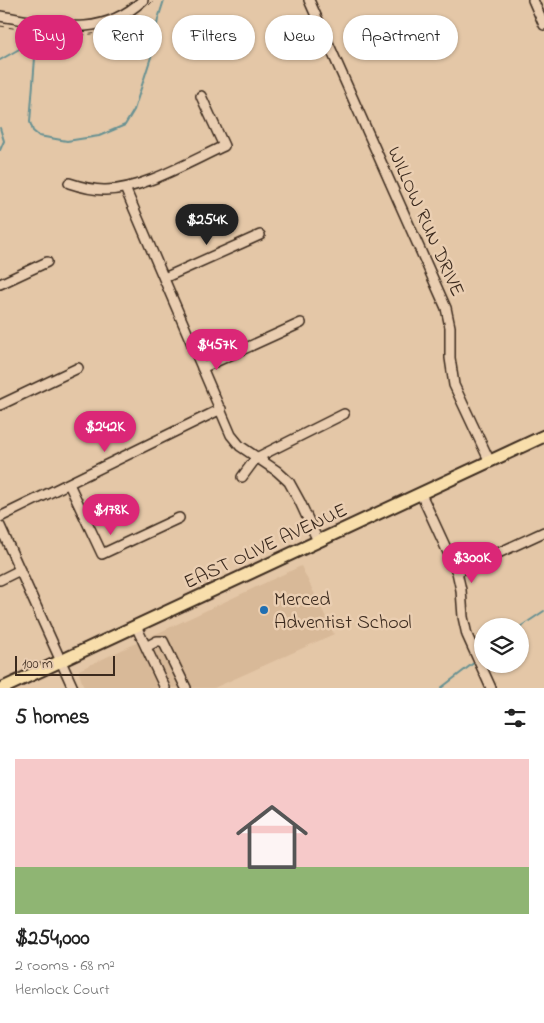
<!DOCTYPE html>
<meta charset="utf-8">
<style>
:root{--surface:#fff;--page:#f2f2f2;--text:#222;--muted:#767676;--accent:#db2777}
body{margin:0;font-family:"Indie Flower",sans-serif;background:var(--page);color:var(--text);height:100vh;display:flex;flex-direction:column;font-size:19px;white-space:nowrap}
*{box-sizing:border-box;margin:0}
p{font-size:16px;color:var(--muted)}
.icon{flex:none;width:28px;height:28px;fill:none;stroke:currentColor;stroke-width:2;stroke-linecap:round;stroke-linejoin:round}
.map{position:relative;height:688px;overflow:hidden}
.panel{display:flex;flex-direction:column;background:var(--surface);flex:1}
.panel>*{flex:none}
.guide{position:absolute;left:15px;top:15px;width:515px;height:45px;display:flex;gap:10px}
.controls{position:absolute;left:474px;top:618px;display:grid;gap:10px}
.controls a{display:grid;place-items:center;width:55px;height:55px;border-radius:50%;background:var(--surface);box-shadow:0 1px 4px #0004;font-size:25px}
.scale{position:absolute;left:15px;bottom:12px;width:100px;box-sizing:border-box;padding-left:5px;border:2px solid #3b2a1e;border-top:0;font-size:14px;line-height:18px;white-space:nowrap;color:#3b2a1e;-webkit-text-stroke:4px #eaceb1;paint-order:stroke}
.price{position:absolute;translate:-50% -42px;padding:0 11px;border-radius:18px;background:var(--accent);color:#fff;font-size:16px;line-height:32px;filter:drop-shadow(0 1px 2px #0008)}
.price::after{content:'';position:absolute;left:50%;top:30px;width:15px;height:11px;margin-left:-8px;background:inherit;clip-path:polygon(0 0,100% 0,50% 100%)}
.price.active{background:#222;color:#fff}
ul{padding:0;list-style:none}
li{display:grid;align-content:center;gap:10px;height:265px;padding:0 15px}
li span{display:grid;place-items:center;height:155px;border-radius:0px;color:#555}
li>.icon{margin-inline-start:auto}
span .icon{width:90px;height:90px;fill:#fffc;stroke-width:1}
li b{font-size:21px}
h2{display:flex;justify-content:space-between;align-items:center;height:60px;padding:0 15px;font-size:21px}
.chip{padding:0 18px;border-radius:22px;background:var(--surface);box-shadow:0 1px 4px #0004;font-size:18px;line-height:45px}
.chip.active{background:var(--accent);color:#fff}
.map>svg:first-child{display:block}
.built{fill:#d8b998}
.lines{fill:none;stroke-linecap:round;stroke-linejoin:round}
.stream{stroke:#679192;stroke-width:2}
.minor-casing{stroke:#3b2a1e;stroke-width:12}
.major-casing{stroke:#3b2a1e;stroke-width:15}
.path{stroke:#3b2a1e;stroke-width:1;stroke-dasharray:5 4;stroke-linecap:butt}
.minor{stroke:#eaceb1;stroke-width:9}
.major{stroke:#f8deab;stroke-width:11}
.poi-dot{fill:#1f6fb2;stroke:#eaceb1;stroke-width:2}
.labels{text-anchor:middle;stroke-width:5;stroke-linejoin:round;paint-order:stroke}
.street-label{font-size:20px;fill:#3b2a1e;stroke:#eaceb1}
.poi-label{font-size:20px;fill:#3b2a1e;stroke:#eaceb1;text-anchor:start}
</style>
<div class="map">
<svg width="544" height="688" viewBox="0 0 544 688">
<rect width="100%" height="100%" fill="#e4c7a7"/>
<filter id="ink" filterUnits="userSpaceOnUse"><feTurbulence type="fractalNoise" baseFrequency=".02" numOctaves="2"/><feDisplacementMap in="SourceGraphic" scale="10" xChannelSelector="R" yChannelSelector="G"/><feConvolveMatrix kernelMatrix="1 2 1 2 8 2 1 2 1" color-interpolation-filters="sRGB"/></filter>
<g filter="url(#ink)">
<path class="built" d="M301,566L334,634L214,688H84L79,673V670Z"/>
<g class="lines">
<path class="stream" d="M0,60L21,48L27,47L33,51L35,58L30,122L33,131L39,136L67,141L99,136L125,125L134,110L151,57L158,19L164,0
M0,128L4,141L0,150
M520,627L544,611
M441,688L475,662"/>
<defs>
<path id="minor" d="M309,0L446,308L450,327V358L454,385L490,462
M533,0L544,25
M0,16C52,24 99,41 143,0
M69,183C81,187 92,190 104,190C140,191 191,161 224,146L201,96
M125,188L231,435L240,446L277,471L289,482L300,502L318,541
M164,278L260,235
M0,284L47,262
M202,368L301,323
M0,405L78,368
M242,477L256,458L344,414
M69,484L102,554L179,518
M421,494L457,572L461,590L463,617L467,635L491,688
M0,517L221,409
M0,526L73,688
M457,572L544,532
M0,580L20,570
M136,626L165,688
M146,647L157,641H163L186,688"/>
<path id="major" d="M3,688L544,436"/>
</defs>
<use href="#minor" class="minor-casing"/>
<use href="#major" class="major-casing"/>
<path class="path" d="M149,5L154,0
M134,18L140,12
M0,26C41,32 85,45 124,23"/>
<use href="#minor" class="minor"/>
<use href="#major" class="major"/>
</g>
</g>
<circle class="poi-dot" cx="264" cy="610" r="5"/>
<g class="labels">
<g class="street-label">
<text transform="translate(427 221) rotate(66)" y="7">WILLOW RUN DRIVE</text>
<text transform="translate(265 545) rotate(-25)" y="7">EAST OLIVE AVENUE</text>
</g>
<g class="poi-label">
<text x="274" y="605">Merced<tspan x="274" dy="23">Adventist School</tspan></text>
</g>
</g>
</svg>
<div class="controls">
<a><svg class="icon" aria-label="layers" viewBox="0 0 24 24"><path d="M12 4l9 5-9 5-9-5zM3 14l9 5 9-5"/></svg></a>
</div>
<div class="scale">100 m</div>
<b class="price active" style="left:207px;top:246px">$254K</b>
<b class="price" style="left:217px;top:371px">$457K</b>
<b class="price" style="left:105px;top:453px">$242K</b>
<b class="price" style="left:111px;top:536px">$178K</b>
<b class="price" style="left:472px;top:584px">$300K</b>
<div class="guide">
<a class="chip active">Buy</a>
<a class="chip">Rent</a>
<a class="chip">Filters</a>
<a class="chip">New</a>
<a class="chip">Apartment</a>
</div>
</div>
<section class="panel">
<h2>5 homes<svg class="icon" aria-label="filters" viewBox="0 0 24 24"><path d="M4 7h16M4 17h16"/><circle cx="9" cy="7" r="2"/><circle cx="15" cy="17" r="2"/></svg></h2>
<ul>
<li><span style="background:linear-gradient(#f6c9c9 70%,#8fb573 0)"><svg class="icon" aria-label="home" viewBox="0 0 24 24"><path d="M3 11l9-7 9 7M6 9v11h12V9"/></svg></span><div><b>$254,000</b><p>2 rooms · 68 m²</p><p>Hemlock Court</p></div></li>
</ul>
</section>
